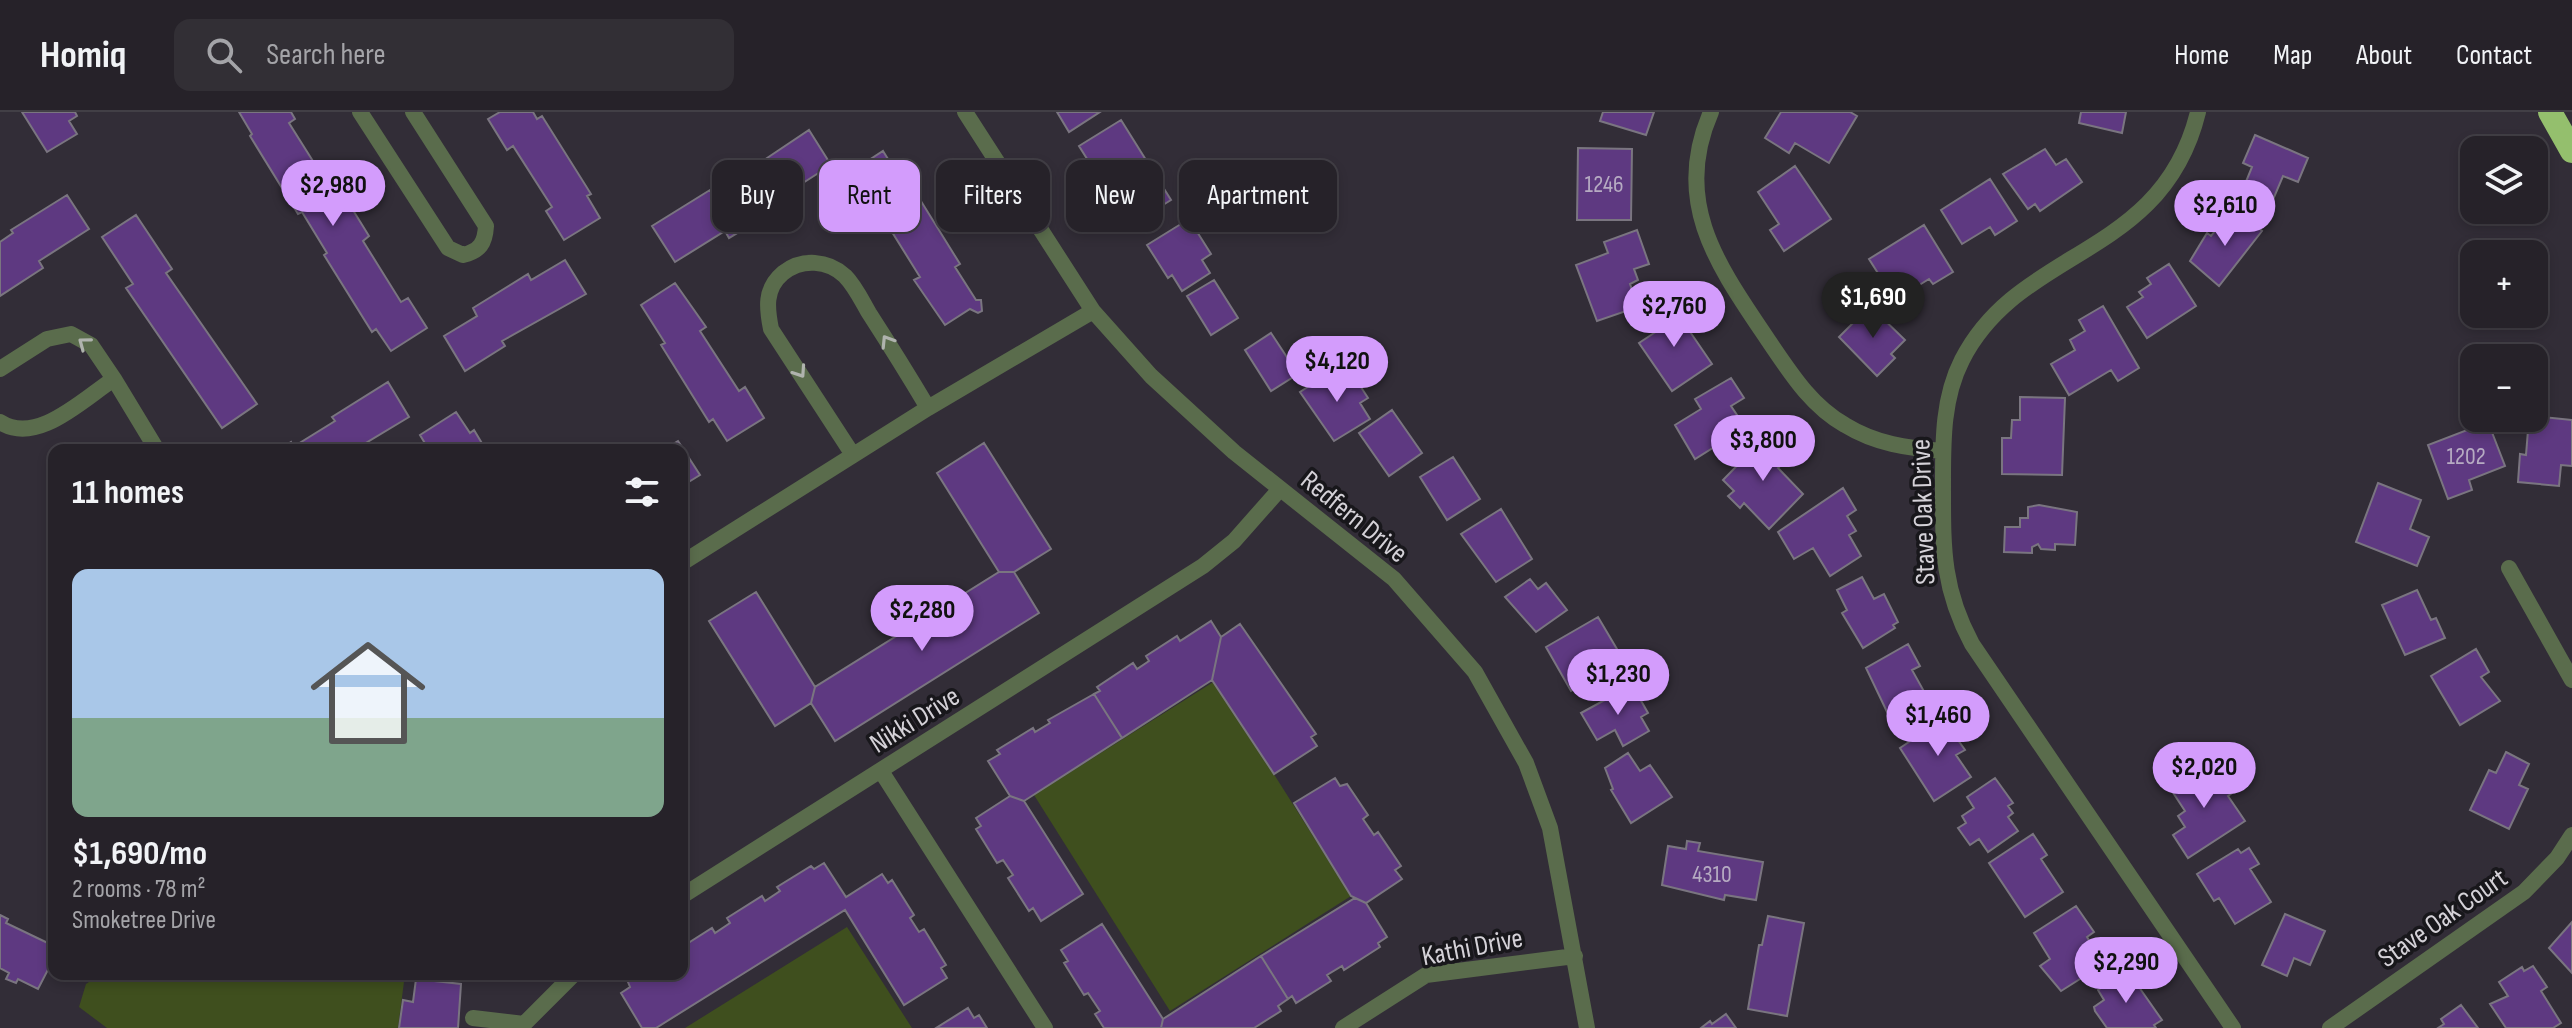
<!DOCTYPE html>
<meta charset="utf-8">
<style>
:root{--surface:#262229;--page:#322f35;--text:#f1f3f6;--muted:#a4a4a8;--line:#423f46;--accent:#d39cfc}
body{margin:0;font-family:"Sofia Sans Condensed",sans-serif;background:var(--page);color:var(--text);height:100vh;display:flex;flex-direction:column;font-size:30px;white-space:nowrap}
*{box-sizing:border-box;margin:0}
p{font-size:26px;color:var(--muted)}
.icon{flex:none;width:44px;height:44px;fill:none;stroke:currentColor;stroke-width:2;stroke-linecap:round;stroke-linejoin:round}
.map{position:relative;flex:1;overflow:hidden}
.drawer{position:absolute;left:48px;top:332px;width:640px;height:536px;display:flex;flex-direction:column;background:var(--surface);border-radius:16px;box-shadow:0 4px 12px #0003,0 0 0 2px var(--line)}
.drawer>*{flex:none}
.banner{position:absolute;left:712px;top:48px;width:760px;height:72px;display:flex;gap:16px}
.buttons{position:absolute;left:2460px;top:24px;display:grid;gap:16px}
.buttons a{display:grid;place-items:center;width:88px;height:88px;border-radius:16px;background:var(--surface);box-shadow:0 4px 12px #0003,0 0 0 2px var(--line);font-size:40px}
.price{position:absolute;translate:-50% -68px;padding:0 18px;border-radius:28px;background:var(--accent);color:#111;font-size:26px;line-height:52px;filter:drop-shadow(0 2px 4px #0008)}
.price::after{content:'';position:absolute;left:50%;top:48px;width:24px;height:18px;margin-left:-12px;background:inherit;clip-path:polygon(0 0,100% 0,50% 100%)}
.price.selected{background:#222;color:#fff}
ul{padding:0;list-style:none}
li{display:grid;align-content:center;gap:16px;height:424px;padding:0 24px}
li+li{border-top:2px solid var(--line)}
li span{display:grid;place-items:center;height:248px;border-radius:16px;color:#555}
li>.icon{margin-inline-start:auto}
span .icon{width:144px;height:144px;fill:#fffc;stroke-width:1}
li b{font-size:34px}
h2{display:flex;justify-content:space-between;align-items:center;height:96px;padding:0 24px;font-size:34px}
.tag{padding:0 28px;border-radius:16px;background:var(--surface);box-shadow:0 4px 12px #0003,0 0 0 2px var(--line);font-size:28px;line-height:72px}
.tag.selected{background:var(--accent);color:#111}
header{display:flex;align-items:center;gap:48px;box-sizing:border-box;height:112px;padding:0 40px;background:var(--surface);border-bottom:2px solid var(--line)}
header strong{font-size:38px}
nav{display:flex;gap:44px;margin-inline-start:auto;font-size:28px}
.search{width:560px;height:72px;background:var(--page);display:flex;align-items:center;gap:20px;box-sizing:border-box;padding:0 28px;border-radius:16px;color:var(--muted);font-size:30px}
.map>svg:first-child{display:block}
.green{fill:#3f4f1e}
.building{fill:#5e3981;stroke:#7a7580;stroke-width:2}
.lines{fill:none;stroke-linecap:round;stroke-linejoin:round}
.minor{stroke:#5a6c4c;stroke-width:16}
.motorway{stroke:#94bf6d;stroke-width:24}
.oneway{stroke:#afb3ad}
.labels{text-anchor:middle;stroke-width:7;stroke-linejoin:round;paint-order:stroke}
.number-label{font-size:24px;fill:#b6abc2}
.street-label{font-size:28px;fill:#d4d1d7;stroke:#18171b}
</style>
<header>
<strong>Homiq</strong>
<div class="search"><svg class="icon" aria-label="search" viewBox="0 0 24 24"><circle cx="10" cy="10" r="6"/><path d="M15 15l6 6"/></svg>Search here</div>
<nav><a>Home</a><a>Map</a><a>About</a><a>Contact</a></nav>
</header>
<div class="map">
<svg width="2572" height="916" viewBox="0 0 2572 916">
<rect width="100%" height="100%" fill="#322d37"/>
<path class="green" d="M1215,569L1351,784L1170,899L1034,683Z
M847,815L912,916H685Z
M101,862H405L398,916H107L79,895L86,872Z"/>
<path class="building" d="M22,0H75L77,4L69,9L77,22L47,40Z
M239,0H291L295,7L289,11L328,73L335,69L369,124L363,129L401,190L408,186L427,216L391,239L376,217L372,220L324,143L327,141L302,100L298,102L250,24L252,22Z
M500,0H533L537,7L542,4L591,82L587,84L600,106L564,128L546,99L552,95L513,34L507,38L488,7Z
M1057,0H1100L1069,20Z
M1603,0H1654L1646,23L1600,9Z
M1781,0H1850L1857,4L1829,51L1795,31L1789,41L1765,26Z
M2081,0H2126L2122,21L2079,11Z
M1121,8L1171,88L1129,114L1079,34Z
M809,18L831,53L781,85L785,92L729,126L725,119L675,150L652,114L710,78L713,82Z
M2255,23L2308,46L2298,70L2283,64L2272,90L2243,77L2252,55L2243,51Z
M1578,36L1632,37L1631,108H1577Z
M2045,37L2056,53L2066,47L2082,70L2040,99L2035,92L2028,97L2003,62Z
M883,39L906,76L911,73L960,152L955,155L976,188H981L982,199L978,201L970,197L945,213L914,168L920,165L882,104L876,108L857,78L849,61Z
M1795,54L1831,107L1784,139L1770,118L1779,112L1758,80Z
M1990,67L2017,109L1995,123L1990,115L1962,132L1941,98Z
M67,83L89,117L39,149L43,156L0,184V130L13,121L11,118Z
M2239,99L2262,119L2219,174L2190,149L2207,121L2211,124L2221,112L2224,115Z
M136,103L172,157L166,161L257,292L222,316L126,176L133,172L102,125Z
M1189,107L1211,142L1202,148L1210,161L1182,179L1172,163L1168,166L1147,133Z
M1924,113L1953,160L1933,172L1929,167L1895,188L1869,147Z
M1637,118L1649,152L1634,157L1638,168L1630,172L1638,195L1597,209L1576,153L1608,141L1604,130Z
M565,148L586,182L502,229L505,234L465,259L444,224L477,204L473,196L528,162L531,168Z
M2169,152L2196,194L2147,226L2127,195L2143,185L2139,180L2151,172L2147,166Z
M1214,168L1238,206L1211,223L1187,184Z
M675,171L706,215L700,219L739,279L745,275L764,306L727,329L713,307L709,310L661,233L665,231L641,193Z
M1671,192L1712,252L1672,279L1639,231L1657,219L1648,207Z
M1870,194L1905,228L1891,242L1895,246L1877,264L1839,225Z
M2103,194L2139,256L2118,269L2111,258L2069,283L2051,252L2075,238L2070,228L2085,219L2079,208Z
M1271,221L1298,262L1271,279L1245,238Z
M1337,256L1349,274L1357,269L1368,286L1360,291L1370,307L1334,329L1300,280Z
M1731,266L1744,286L1731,294L1739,306L1729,312L1735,322L1695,347L1675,313L1701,297L1695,287Z
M388,270L409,305L361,334L363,338H279L291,330L293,335L335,309L332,305Z
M2020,285L2065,286L2062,363L2002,362V326H2011L2012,308H2020Z
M1392,298L1422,341L1389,364L1359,321Z
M456,300L470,321L474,318L486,338H429L420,323Z
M2534,304L2572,308V354L2561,353L2559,374L2518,370L2520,342L2526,343L2529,306Z
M2488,310L2505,354L2469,368L2472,378L2448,387L2428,333Z
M1767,323L1789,345L1778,356L1803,382L1769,417L1744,391L1740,396L1728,384L1734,379L1723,368Z
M678,329L700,363L682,374V338H663Z
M984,331L1051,437L1014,460H999L937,361Z
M1453,345L1480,387L1447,408L1420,365Z
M2378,371L2421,388L2410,417L2429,425L2417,454L2356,430Z
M1843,376L1856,398L1847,404L1856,419L1849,423L1861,444L1830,464L1813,436L1794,447L1778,420Z
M2039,393L2077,400L2075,433L2055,432V438L2041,437L2038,432L2032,435V441L2004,440L2005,415H2020V406H2028V395Z
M1501,397L1532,447L1496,470L1461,422Z
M999,460H1014L1039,501L835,629L811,591L815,575Z
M1862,465L1874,487L1884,482L1898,510L1893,513L1895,516L1863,536L1842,501L1847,498L1837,478Z
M1530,467L1538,477L1546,471L1567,498L1536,520L1505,485Z
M2417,478L2431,508L2436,506L2445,526L2405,543L2382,493Z
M756,480L815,575L811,591L775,614L709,509Z
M1598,505L1624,549L1571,579L1546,535Z
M1211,509L1221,525L1212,568L1122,626L1094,582L1100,579L1097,575L1133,551L1137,557L1149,549L1146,544L1177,524L1180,529Z
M1240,512L1316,622L1311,625L1317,634L1274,662L1212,568L1221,525Z
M1908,532L1920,554L1912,558L1926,583L1889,604L1866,556Z
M2476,537L2489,560L2481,565L2500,589L2460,613L2431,564Z
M1632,573L1648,601L1641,605L1649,619L1623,634L1615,618L1597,628L1581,601Z
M1094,582L1122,626L1024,689L1010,684L988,649L1000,642L997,638L1033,616L1035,620L1050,611L1048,608Z
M1951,602L1965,624L1958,628L1965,638L1956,643L1971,665L1934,689L1900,636Z
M2506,640L2529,652L2519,673L2528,677L2509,717L2470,698L2489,658L2496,661Z
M1628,641L1640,659L1650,653L1672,685L1631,711L1611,678L1613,677L1605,656Z
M2207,651L2232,681L2228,684L2245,709L2188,746L2173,723L2185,715L2178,704L2185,699L2170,676Z
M1335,666L1340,674L1347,672L1368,703L1363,707L1374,723L1378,720L1401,754L1395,758L1402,767L1366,791L1351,784L1294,691Z
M1995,666L2013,691L2008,694L2013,701L2008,705L2018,719L1988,740L1979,727L1970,733L1958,716L1966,711L1962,704L1974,696L1967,685Z
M1010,684L1024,689L1083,782L1041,809L1033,796L1029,799L1008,766L1013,763L1003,748L997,751L976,717L981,714L976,706Z
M2033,722L2047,743L2041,747L2063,780L2025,805L1989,751Z
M1687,729L1700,731L1698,739L1763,750L1756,788L1725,783L1724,788L1662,773L1668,734L1686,737Z
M2249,736L2259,752L2250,757L2271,790L2235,812L2219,786L2214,789L2197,762L2238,737L2241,741Z
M824,751L846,785L882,762L888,771L892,768L914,803L910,806L919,820L924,817L946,853L941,856L947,866L904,893L845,798L656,916H642L621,881L630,875L628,870L641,862H682V835L712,816L715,821L730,811L727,806L762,784L765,789L780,779L777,775L811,754L814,757Z
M1355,786L1366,791L1387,825L1378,831L1380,835L1344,858L1342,854L1327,863L1331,869L1296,891L1292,884L1288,887L1261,844Z
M2076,794L2094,820L2087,825L2096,840L2092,843L2099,855L2061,879L2040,854L2050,847L2034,821Z
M2285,802L2325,819L2310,853L2294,846L2287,864L2262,853Z
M0,803L8,807L6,811L54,834V846L38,877L18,867L16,871L6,867L9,861L0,856Z
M1768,804L1804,811L1787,904L1748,897L1759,833H1762Z
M2572,810V861L2549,836Z
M1102,812L1163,907L1161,916H1104L1095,902L1100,899L1088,881L1084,883L1064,851L1068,849L1061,838Z
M1261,844L1288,887L1278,894L1281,899L1254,916H1161L1163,907Z
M2533,854L2547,875L2541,879L2561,911L2553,916H2506L2490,892L2508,884L2499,870L2522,855L2524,859Z
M2127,858L2162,908L2154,913L2156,916H2107L2095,899L2094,895L2104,888L2098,878Z
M416,867L461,872L458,916H399L403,888L413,890Z
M2461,893L2478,916H2438L2444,912L2441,907Z
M968,896L974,906L979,903L987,916H936Z
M1726,902L1736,916H1701L1710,909L1712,912Z"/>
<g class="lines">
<path class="minor" d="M360,0L448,136L463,143C480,139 485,131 486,114L413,0
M965,0L1093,199L1151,264L1234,340L1394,467L1475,560L1526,651L1550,716L1587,916
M1711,0C1671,91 1719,155 1768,228C1790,260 1810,293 1845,313C1876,332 1907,336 1943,339
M2198,0C2162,147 2020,134 1962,248C1942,287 1943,332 1943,374C1943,436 1942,476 1972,532L2233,916
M0,257L47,227L71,222L91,233L114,267C83,287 37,334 0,310
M114,267L157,338
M853,343L771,217C767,197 764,177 783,161C802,146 828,148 845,164C855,174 862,189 869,201C889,232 909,264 928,296
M682,451L928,296L1093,199
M2509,456L2572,568
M881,659L1045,916
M682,784L1203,454L1234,429L1280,377
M473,906L524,912L574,862
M1343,916L1426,863L1575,844
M2330,916L2524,780L2557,746L2572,723"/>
<path class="motorway" d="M2550,0L2572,39"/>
</g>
<defs><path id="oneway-chevron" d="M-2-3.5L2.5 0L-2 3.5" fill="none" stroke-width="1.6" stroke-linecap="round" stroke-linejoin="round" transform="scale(2)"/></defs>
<g class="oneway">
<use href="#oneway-chevron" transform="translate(887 229) rotate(-122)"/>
<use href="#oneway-chevron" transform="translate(84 231) rotate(-143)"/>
<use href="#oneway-chevron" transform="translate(800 260) rotate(56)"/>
</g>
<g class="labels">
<g class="number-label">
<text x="1604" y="80">1246</text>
<text x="2466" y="352">1202</text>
<text x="1712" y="770">4310</text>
</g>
<g class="street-label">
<text transform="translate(1922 400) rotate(-92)" y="10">Stave Oak Drive</text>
<text transform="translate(1355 404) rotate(39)" y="10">Redfern Drive</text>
<text transform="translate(914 607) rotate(-32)" y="10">Nikki Drive</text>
<text transform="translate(2442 805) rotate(-35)" y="10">Stave Oak Court</text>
<text transform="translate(1472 834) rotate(-11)" y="10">Kathi Drive</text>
</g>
</g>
</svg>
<div class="buttons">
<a><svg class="icon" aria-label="layers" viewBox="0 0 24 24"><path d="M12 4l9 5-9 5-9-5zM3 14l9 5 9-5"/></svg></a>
<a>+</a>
<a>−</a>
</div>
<b class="price" style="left:333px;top:116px">$2,980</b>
<b class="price" style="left:2225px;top:136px">$2,610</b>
<b class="price selected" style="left:1873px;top:228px">$1,690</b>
<b class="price" style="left:1674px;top:237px">$2,760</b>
<b class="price" style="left:1337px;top:292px">$4,120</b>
<b class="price" style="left:1763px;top:371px">$3,800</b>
<b class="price" style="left:922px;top:541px">$2,280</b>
<b class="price" style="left:1618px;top:605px">$1,230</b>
<b class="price" style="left:1938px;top:646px">$1,460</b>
<b class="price" style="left:2204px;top:698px">$2,020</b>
<b class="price" style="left:2126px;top:893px">$2,290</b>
<div class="banner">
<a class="tag">Buy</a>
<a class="tag selected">Rent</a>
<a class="tag">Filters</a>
<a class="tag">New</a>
<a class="tag">Apartment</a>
</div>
<section class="drawer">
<h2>11 homes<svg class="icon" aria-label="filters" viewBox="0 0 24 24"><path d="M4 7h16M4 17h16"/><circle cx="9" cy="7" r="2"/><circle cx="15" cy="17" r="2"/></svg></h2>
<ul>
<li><span style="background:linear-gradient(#a9c7e8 60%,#7fa58c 0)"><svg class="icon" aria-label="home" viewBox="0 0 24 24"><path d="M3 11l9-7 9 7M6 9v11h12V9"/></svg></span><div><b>$1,690/mo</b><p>2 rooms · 78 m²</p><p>Smoketree Drive</p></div></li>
</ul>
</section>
</div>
